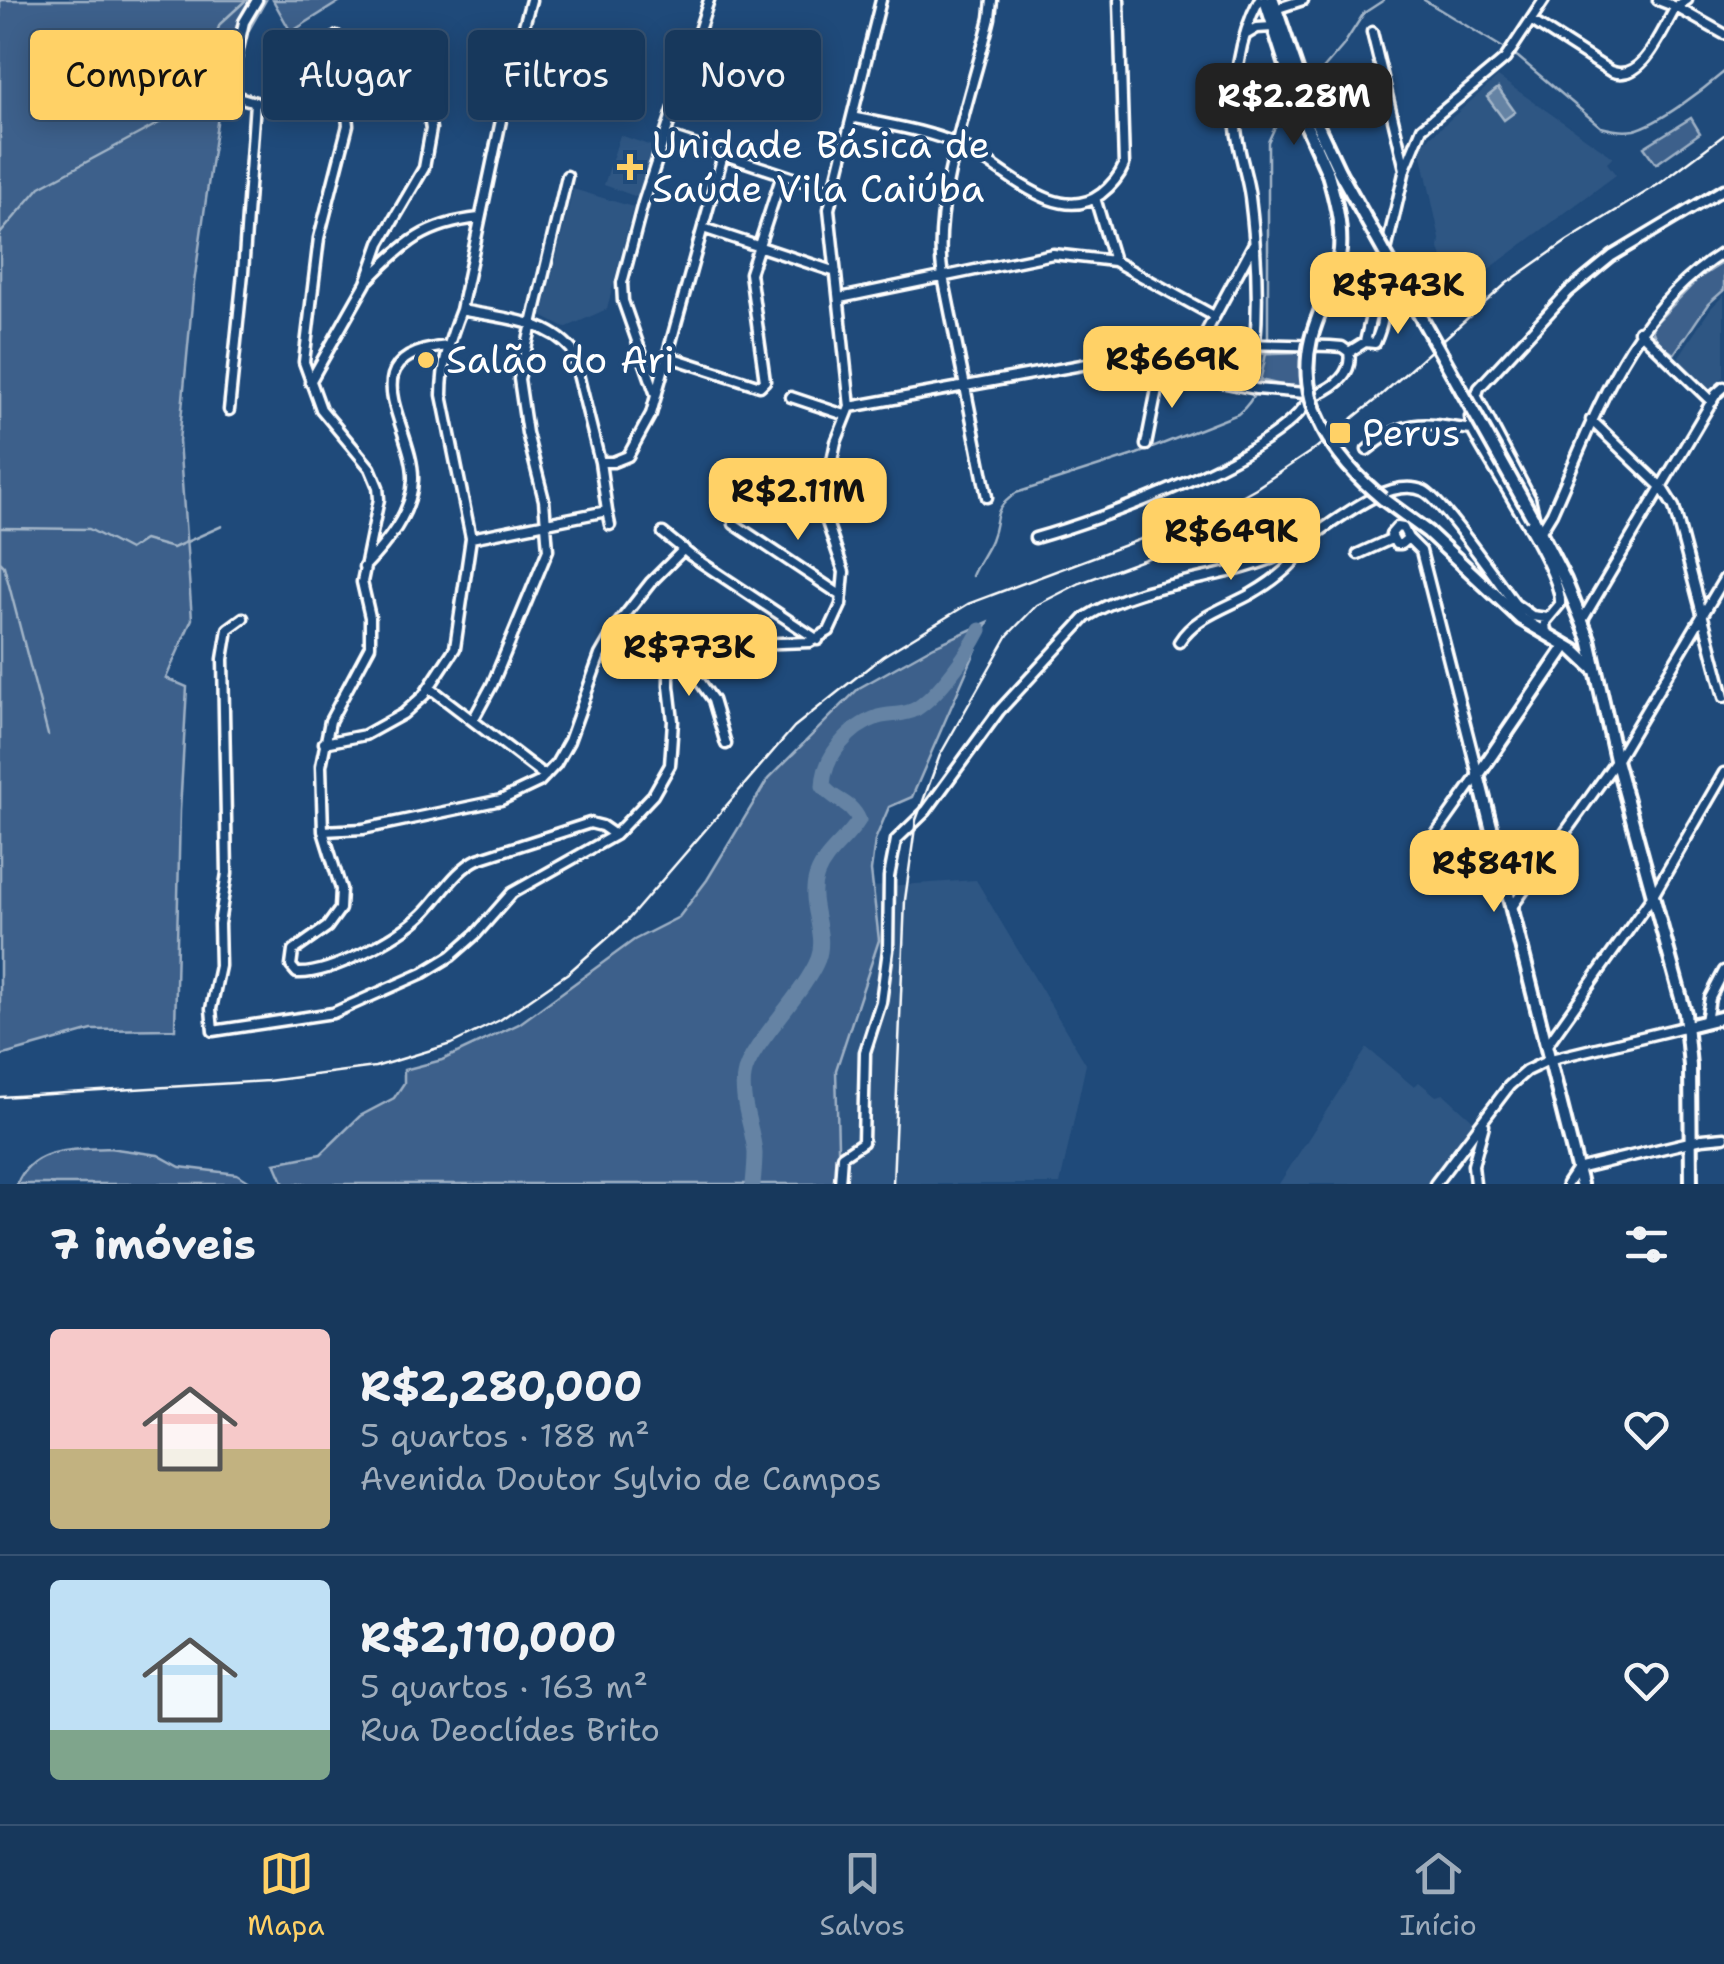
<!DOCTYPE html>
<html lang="pt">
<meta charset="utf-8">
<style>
:root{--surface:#17385c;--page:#244365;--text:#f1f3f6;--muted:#9eacbb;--line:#365272;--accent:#ffd166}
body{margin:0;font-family:"Shantell Sans",sans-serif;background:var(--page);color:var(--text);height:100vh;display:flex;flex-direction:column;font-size:38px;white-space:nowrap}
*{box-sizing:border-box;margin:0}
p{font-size:32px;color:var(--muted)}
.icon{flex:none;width:55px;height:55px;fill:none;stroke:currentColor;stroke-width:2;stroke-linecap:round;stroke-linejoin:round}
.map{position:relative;height:1184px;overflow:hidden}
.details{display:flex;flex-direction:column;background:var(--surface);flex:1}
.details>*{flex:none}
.top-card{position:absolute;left:30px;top:30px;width:1000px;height:90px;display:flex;gap:20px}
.price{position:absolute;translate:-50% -85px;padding:0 22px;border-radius:20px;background:var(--accent);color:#111;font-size:32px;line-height:65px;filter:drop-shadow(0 2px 5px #0008)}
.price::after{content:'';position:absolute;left:50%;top:60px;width:30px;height:22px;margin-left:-15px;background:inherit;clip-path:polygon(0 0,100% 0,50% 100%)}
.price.selected{background:#222;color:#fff}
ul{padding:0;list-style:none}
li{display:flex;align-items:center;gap:30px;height:250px;padding:0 50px}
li+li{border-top:2px solid var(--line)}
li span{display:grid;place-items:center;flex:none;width:280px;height:200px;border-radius:10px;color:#555}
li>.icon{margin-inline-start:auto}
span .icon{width:120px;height:120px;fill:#fffc;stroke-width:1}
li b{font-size:42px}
h2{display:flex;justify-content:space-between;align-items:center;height:120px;padding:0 50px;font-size:42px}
.pill{padding:0 35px;border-radius:10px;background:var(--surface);box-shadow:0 5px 25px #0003,0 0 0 2px var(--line);font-size:35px;line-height:90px}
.pill.selected{background:var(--accent);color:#111}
.tab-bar{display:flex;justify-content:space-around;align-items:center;height:140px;border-top:2px solid var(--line);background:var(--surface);font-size:28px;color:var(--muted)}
.tab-bar a{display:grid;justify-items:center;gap:5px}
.tab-bar .selected{color:var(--accent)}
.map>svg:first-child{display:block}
.built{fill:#2e5683}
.green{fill:#3c618b;stroke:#9eb0c5;stroke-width:2.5}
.water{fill:#6583a4;stroke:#a3b5c8;stroke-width:2.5}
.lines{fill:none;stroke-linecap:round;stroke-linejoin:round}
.stream{stroke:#a3b5c8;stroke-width:2.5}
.river{stroke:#6583a4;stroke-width:15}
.street-casing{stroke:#fff;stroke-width:15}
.secondary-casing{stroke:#fff;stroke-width:18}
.street{stroke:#1f4a7a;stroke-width:8}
.secondary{stroke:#1f4a7a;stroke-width:10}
.rail{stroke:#fff;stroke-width:2.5}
.secondary-bridge-casing{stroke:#fff;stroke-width:18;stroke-linecap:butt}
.secondary-bridge{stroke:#1f4a7a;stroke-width:10}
.poi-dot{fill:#ffd166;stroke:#1f4a7a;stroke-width:4}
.labels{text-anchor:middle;stroke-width:8;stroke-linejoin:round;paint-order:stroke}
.poi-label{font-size:38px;fill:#fff;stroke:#1f4a7a;text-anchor:start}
</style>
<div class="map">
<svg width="1724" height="1184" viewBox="0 0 1724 1184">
<rect width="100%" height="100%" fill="#1f4a7a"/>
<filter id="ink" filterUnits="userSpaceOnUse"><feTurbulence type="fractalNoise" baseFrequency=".01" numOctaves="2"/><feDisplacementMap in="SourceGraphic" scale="20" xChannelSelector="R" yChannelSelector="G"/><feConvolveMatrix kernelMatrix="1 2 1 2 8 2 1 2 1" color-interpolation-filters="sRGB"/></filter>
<g filter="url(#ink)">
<path class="built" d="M1498,77L1613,157L1607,163L1616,175L1454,295L1439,248L1440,239L1420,146Z
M620,135L657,148L640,198L604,185Z
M573,189L633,207L607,309L565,328L542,316Z
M1724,295V377L1709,390L1678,358L1711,308Z
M976,880L1086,1064L1060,1184H842L831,1128L841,889Z
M1367,1048L1413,1086L1419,1082L1436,1096L1444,1094L1478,1125L1432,1184H1279Z"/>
<path class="green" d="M0,0H266L224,74L194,283L179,441L192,619L166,678L187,687L180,811L175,1029L92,1030L0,1056Z
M273,0H342L291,32Z
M1691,118L1700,133L1656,164L1644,147Z
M1724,262V290L1708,304L1674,354C1665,349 1652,337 1652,327L1699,278Z
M1303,352V390L1212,369L1208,362L1217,355Z
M988,622L912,797L889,807L875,840L871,871L879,940L836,1070L839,1184H284L275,1163L321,1154L360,1116L394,1098L404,1083V1070L442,1060L519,1024L634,940L679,917L707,880L768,779L859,688L934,646Z
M109,1148L158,1155L180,1167L237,1174L253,1184H17C32,1146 74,1150 109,1148Z"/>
<path class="water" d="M1498,88L1515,112L1504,120L1487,97Z"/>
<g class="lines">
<path class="stream" d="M1424,0L1518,57L1601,127C1612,130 1623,132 1634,130C1659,124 1704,89 1724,72
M1307,88L1343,46L1364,13L1384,0
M0,234L40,187L187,108L220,24L246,0
M1268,340V142L1275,127L1292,106
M0,528L89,529L129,550L144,540L173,548L222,526
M0,562L4,566L48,735
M972,576C977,563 986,552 991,540C1001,515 990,512 1016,493L1137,454L1238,414C1260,396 1262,374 1267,348"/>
<path class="river" d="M753,1184C754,1174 755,1163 755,1153C753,1128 740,1102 744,1076C748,1047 804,995 818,959C828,932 806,903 817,875C825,853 847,840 859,820C850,800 836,803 823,786C824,756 849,727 878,717C891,713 904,716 916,709C938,695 968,654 980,630"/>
<defs>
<path id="street" d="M1658,0L1676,7L1687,0
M1275,9L1303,0
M1532,21L1610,71C1642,85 1662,30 1676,7L1724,34
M1372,32L1405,169
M1245,35L1257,28L1272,27
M337,36L334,68L346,106L348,125L319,238L304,362L321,409L370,468L378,487L379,499L362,582L370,617V646L330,721L321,766L323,831L341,889L340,909L327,927L293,951L291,966L297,973C330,975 399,937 423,914C441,896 455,870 478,859L590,823L602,826L615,835
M852,117C887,125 925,130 957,144C997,160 1055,229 1101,194C1111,186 1119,177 1124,165L1119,0
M667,136L833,191
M1095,198L1114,261L1214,316
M703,228L836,272
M369,279C405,242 426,224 479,218
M840,298L1053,254L1114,261
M461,310C499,318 546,319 572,350L600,462L607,511
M1639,331L1712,402
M1365,342L1375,343C1382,327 1387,312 1378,296
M1202,343L1330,346L1342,347L1349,352
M1255,344C1259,296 1256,245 1250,197C1247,174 1238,152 1236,128C1232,86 1239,38 1259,0
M1349,352L1365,342L1405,169L1422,128L1505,59L1544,0
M670,357L760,386L765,381L750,273L782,175
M1194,375L1204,336L1253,245
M310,382L366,283L380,243L424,168L431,129L417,46
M656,395L623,301L622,283L643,203L709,0
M1476,395L1530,498L1534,516
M791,397L845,415
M850,407L1109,360L1256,389L1318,394C1336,386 1353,373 1349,352
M229,410L243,273L255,102L228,94L244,22L257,0
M1591,420L1662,488L1674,507L1724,697
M1146,445L1161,369
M1367,450C1407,417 1425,423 1472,430
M600,462H613L628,456L651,414L723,155
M987,497L943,276C930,205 973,91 990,18L992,0
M734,524L842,596
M1541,531L1552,513C1596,415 1628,312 1724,252
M663,533L690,555L818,640
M471,538L607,511L610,525
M1035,538C1099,520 1282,455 1311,396
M1408,538L1401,544H1396L1391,534L1397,527L1403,528L1408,538L1421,551L1478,775L1427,847
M1358,554L1391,539
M364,567C386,544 412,513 413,480C415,427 345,356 448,346
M243,618L228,629L223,659L227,873L219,924L220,966L211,1009L213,1031L333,1013L423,973L451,956L476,934L512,893L615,835L653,795L670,765L673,721L669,686V675L679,657L692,649L723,645L810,642L829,631L841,605L844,572L827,522L824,498L836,442L850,407L829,209L881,0
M1583,619L1716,394L1724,387
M1546,634L1545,622L1560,604C1563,572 1490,466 1472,430L1470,417L1479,388L1568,292L1612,256L1724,189
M1179,642C1194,617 1226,608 1251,594C1274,581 1295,564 1309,542
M692,649L693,672L713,700L726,744
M430,688L545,776
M473,720L492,685L548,550L544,500L527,433L519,379L567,176
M324,743L365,735L403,714L424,695L455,648L471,538L442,395C442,364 450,338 461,310L511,73L531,0
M323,831L363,829L501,800L539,782L556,764L569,741L600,655L618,624L651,582L684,549
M1512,907L1616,761L1724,579
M1706,1021L1710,998L1724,971
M1547,1045L1654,894L1724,773
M840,1184L842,1156L863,1142L865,1052L881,1002L888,950L889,877L896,840L926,811L999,711L1086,617C1147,578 1225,583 1289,551C1324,533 1385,473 1424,491C1441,499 1499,583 1515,604L1532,616L1547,618
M1435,1184L1509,1086L1526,1071L1551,1059L1688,1026
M1475,1184L1473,1165L1484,1125
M1567,1184L1577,1169L1702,1139L1724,1137"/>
<path id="secondary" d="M1265,0L1302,116L1328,174
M1273,0L1311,111L1339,171
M1383,499L1428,532L1521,619L1574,650L1594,669
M1533,518L1565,580L1589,639L1616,760L1685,1013L1690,1066L1691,1184
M1566,646L1478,775L1581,1184
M1688,1026L1724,1017"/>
</defs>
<use href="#street" class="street-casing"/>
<use href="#secondary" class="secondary-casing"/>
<use href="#street" class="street"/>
<use href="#secondary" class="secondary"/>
<path class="rail" d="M0,1097L268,1081L375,1067L451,1044L500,1020L568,973L626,922L794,727L883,656L968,604L1213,512L1256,488L1316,448L1379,397L1507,283L1567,241L1659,184L1724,135
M893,1184L905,900L916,820L940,755L1008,635L1037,605L1080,583L1170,550L1198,535L1215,518"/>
<defs>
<path id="secondary-bridge" d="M1339,171L1533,518
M1328,174C1335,198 1342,225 1340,250C1337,282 1318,309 1311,339C1295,404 1335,460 1383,499"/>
</defs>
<use href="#secondary-bridge" class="secondary-bridge-casing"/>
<use href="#secondary-bridge" class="secondary-bridge"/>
</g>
</g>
<g class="poi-dot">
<path d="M625 152h10v10h10v10h-10v10h-10v-10h-10v-10h10z"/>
<circle cx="426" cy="360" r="10"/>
<rect x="1328" y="421" width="24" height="24" rx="5"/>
</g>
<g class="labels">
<g class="poi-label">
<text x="652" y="158">Unidade Básica de<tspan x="652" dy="44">Saúde Vila Caiúba</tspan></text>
<text x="446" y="373">Salão do Ari</text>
<text x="1362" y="446">Perus</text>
</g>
</g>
</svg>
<b class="price selected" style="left:1294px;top:148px">R$2.28M</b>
<b class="price" style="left:1398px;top:337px">R$743K</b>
<b class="price" style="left:1172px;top:411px">R$669K</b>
<b class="price" style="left:798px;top:543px">R$2.11M</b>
<b class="price" style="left:1231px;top:583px">R$649K</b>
<b class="price" style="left:689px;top:699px">R$773K</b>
<b class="price" style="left:1494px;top:915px">R$841K</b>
<div class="top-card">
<a class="pill selected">Comprar</a>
<a class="pill">Alugar</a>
<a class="pill">Filtros</a>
<a class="pill">Novo</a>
</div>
</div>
<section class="details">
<h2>7 imóveis<svg class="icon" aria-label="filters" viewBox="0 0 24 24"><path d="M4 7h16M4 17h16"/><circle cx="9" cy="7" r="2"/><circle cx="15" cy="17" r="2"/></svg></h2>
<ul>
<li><span style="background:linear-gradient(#f6c9c9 60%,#c2b280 0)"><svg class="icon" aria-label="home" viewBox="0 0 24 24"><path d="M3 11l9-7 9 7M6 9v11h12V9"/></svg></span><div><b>R$2,280,000</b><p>5 quartos · 188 m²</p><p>Avenida Doutor Sylvio de Campos</p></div><svg class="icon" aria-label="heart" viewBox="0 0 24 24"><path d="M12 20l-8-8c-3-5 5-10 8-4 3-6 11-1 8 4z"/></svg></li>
<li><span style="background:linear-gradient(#bfe0f5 75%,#7fa58c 0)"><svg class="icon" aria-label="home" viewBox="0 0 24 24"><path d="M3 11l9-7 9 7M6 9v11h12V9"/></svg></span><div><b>R$2,110,000</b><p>5 quartos · 163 m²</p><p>Rua Deoclídes Brito</p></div><svg class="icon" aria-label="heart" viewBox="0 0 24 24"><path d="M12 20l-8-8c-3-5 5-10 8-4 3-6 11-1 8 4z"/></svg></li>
</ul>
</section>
<nav class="tab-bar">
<a class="selected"><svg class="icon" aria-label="map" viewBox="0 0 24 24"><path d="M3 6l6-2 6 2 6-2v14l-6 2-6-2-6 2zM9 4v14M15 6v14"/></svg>Mapa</a>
<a><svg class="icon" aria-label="saved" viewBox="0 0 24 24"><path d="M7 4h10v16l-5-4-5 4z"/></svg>Salvos</a>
<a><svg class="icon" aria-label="home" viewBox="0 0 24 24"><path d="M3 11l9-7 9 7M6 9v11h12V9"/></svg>Início</a>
</nav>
